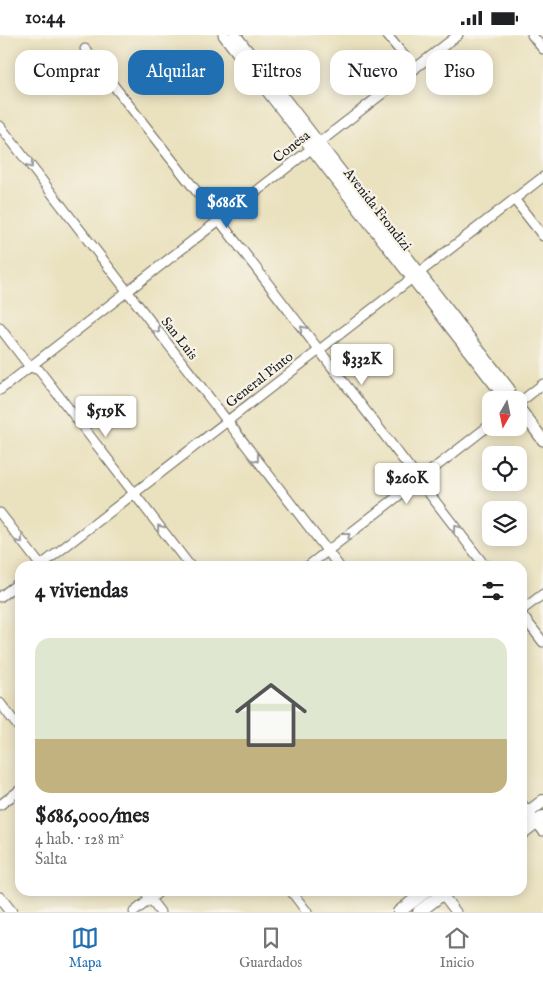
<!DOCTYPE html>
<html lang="es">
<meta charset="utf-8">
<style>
:root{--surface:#fff;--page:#f6f6f6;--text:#202124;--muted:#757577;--line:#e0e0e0;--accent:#1f6fb2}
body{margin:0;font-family:"IM FELL English",serif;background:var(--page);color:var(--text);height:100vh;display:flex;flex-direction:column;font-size:19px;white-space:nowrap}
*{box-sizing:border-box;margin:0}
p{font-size:16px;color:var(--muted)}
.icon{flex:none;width:28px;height:28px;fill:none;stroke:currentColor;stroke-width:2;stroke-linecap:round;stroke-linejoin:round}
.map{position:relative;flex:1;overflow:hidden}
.side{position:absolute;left:15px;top:526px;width:512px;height:335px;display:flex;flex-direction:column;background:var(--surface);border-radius:15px;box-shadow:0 2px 12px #0003}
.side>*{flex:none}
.top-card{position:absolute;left:15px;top:15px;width:514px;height:45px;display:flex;gap:10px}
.needle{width:32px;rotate:189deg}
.buttons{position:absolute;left:482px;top:356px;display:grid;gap:10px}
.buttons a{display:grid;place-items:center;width:45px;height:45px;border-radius:10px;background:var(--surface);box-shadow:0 2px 12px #0003;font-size:25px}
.price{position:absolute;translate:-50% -42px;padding:0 11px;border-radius:5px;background:#fff;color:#222;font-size:16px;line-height:32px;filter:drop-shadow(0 1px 2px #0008)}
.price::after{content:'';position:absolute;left:50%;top:30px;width:15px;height:11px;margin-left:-8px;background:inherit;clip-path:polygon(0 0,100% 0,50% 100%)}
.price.current{background:var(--accent);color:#fff}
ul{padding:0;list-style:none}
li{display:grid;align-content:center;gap:10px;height:265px;padding:0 20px}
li+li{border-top:1px solid var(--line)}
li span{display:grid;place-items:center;height:155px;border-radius:15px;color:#555}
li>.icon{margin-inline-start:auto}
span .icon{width:90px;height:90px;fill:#fffc;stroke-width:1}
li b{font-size:21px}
h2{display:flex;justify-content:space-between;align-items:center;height:60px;padding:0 20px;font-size:21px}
.tag{padding:0 18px;border-radius:15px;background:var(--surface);box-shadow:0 2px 12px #0003;font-size:18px;line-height:45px}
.tag.current{background:var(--accent);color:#fff}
.status{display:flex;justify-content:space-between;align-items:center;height:35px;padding:0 25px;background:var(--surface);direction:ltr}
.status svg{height:14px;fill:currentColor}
.menu{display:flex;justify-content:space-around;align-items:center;height:70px;border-top:1px solid var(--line);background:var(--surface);font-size:14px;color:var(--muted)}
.menu a{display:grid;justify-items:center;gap:2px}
.menu .current{color:var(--accent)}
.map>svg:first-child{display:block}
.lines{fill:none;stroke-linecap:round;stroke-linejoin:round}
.minor-casing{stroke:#646155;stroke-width:11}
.tertiary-casing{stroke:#646155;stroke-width:13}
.secondary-casing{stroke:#646155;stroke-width:14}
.minor{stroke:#fff;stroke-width:9}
.tertiary{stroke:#fff;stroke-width:11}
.secondary{stroke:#fff;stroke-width:12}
.oneway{stroke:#999}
.labels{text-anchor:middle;stroke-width:4.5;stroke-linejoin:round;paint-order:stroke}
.street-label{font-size:14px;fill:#1c1c1c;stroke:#f7f3e8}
</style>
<div class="status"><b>10:44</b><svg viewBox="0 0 49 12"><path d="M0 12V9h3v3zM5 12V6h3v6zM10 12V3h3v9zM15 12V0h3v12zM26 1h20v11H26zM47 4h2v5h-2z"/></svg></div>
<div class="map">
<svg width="543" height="877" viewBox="0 0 543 877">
<rect width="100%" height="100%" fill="#f7f3e8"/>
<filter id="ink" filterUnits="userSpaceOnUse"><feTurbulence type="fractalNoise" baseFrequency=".02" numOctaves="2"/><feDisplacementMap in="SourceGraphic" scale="10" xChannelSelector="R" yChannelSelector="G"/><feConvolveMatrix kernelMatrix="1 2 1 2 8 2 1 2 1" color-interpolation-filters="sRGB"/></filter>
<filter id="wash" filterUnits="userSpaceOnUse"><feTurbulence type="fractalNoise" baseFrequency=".0096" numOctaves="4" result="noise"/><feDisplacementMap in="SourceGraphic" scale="20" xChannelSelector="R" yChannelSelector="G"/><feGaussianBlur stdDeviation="1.12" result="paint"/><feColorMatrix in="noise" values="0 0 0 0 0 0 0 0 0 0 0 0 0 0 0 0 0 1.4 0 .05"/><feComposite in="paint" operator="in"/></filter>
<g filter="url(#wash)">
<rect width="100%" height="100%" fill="#eae1be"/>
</g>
<g filter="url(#ink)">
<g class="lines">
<defs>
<path id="minor" d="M387,0L415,34
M532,0L543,14
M85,14L219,185L485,531
M0,91L339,531
M514,164L543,201
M0,293L30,332L39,335L190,531
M0,355L458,0
M519,368L543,349
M0,478L41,531
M40,531L543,142
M308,531L491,389
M0,562L20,547
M522,575L543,559
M522,580L543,607
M0,668L20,694
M522,769L543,796
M0,770L20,755
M144,856L160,877
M291,856L307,877
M440,856L456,877
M134,877L160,856"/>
<path id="tertiary" d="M224,0L503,360L510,365
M235,0L509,354
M519,373L543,405
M0,863L11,877"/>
<path id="secondary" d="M522,782L543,766
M522,798L543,782
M399,877L426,856
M419,877L446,856"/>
</defs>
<use href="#minor" class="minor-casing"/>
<use href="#tertiary" class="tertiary-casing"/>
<use href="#secondary" class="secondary-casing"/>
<use href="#minor" class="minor"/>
<use href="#tertiary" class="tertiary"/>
<use href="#secondary" class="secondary"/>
</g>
<defs><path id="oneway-chevron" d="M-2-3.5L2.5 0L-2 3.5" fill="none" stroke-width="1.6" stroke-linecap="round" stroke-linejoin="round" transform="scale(1.25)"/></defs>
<g class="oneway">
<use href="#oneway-chevron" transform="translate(30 130) rotate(52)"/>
<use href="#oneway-chevron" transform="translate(303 294) rotate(-127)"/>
<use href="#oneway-chevron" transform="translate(157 295) rotate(52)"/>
<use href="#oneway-chevron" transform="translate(256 424) rotate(52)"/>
<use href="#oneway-chevron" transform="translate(160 493) rotate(-128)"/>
<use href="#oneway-chevron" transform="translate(456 493) rotate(-127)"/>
<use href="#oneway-chevron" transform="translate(347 501) rotate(-38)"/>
<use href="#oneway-chevron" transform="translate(20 505) rotate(52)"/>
</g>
</g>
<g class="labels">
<g class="street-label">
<text transform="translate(291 111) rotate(-38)" y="5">Conesa</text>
<text transform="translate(378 174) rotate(52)" y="5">Avenida Frondizi</text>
<text transform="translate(180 303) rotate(52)" y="5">San Luis</text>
<text transform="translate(259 344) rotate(-38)" y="5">General Pinto</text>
</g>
</g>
</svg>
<div class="buttons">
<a><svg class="needle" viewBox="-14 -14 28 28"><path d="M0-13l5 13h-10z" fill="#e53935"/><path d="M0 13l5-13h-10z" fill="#757577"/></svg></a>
<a><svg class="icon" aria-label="locate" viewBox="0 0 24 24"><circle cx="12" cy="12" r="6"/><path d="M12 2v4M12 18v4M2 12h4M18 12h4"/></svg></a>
<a><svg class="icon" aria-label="layers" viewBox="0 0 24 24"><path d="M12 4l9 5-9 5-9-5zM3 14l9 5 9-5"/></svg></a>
</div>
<b class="price current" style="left:227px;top:194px">$686K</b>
<b class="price" style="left:362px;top:351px">$332K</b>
<b class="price" style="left:106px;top:403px">$519K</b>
<b class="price" style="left:407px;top:470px">$260K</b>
<div class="top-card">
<a class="tag">Comprar</a>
<a class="tag current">Alquilar</a>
<a class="tag">Filtros</a>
<a class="tag">Nuevo</a>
<a class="tag">Piso</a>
</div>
<section class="side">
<h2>4 viviendas<svg class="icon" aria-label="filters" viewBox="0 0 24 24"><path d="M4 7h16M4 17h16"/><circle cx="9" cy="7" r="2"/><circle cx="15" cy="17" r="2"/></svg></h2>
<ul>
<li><span style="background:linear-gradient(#dfe7d0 65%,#c2b280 0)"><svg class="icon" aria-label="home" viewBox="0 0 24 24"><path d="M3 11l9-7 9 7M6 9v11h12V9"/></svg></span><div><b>$686,000/mes</b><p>4 hab. · 128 m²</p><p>Salta</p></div></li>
</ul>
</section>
</div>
<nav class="menu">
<a class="current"><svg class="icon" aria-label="map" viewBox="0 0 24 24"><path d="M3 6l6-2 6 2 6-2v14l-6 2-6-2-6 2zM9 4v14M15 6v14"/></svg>Mapa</a>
<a><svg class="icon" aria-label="saved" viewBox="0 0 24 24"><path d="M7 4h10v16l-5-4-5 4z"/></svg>Guardados</a>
<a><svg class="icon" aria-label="home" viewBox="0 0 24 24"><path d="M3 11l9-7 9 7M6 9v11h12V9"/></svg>Inicio</a>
</nav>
